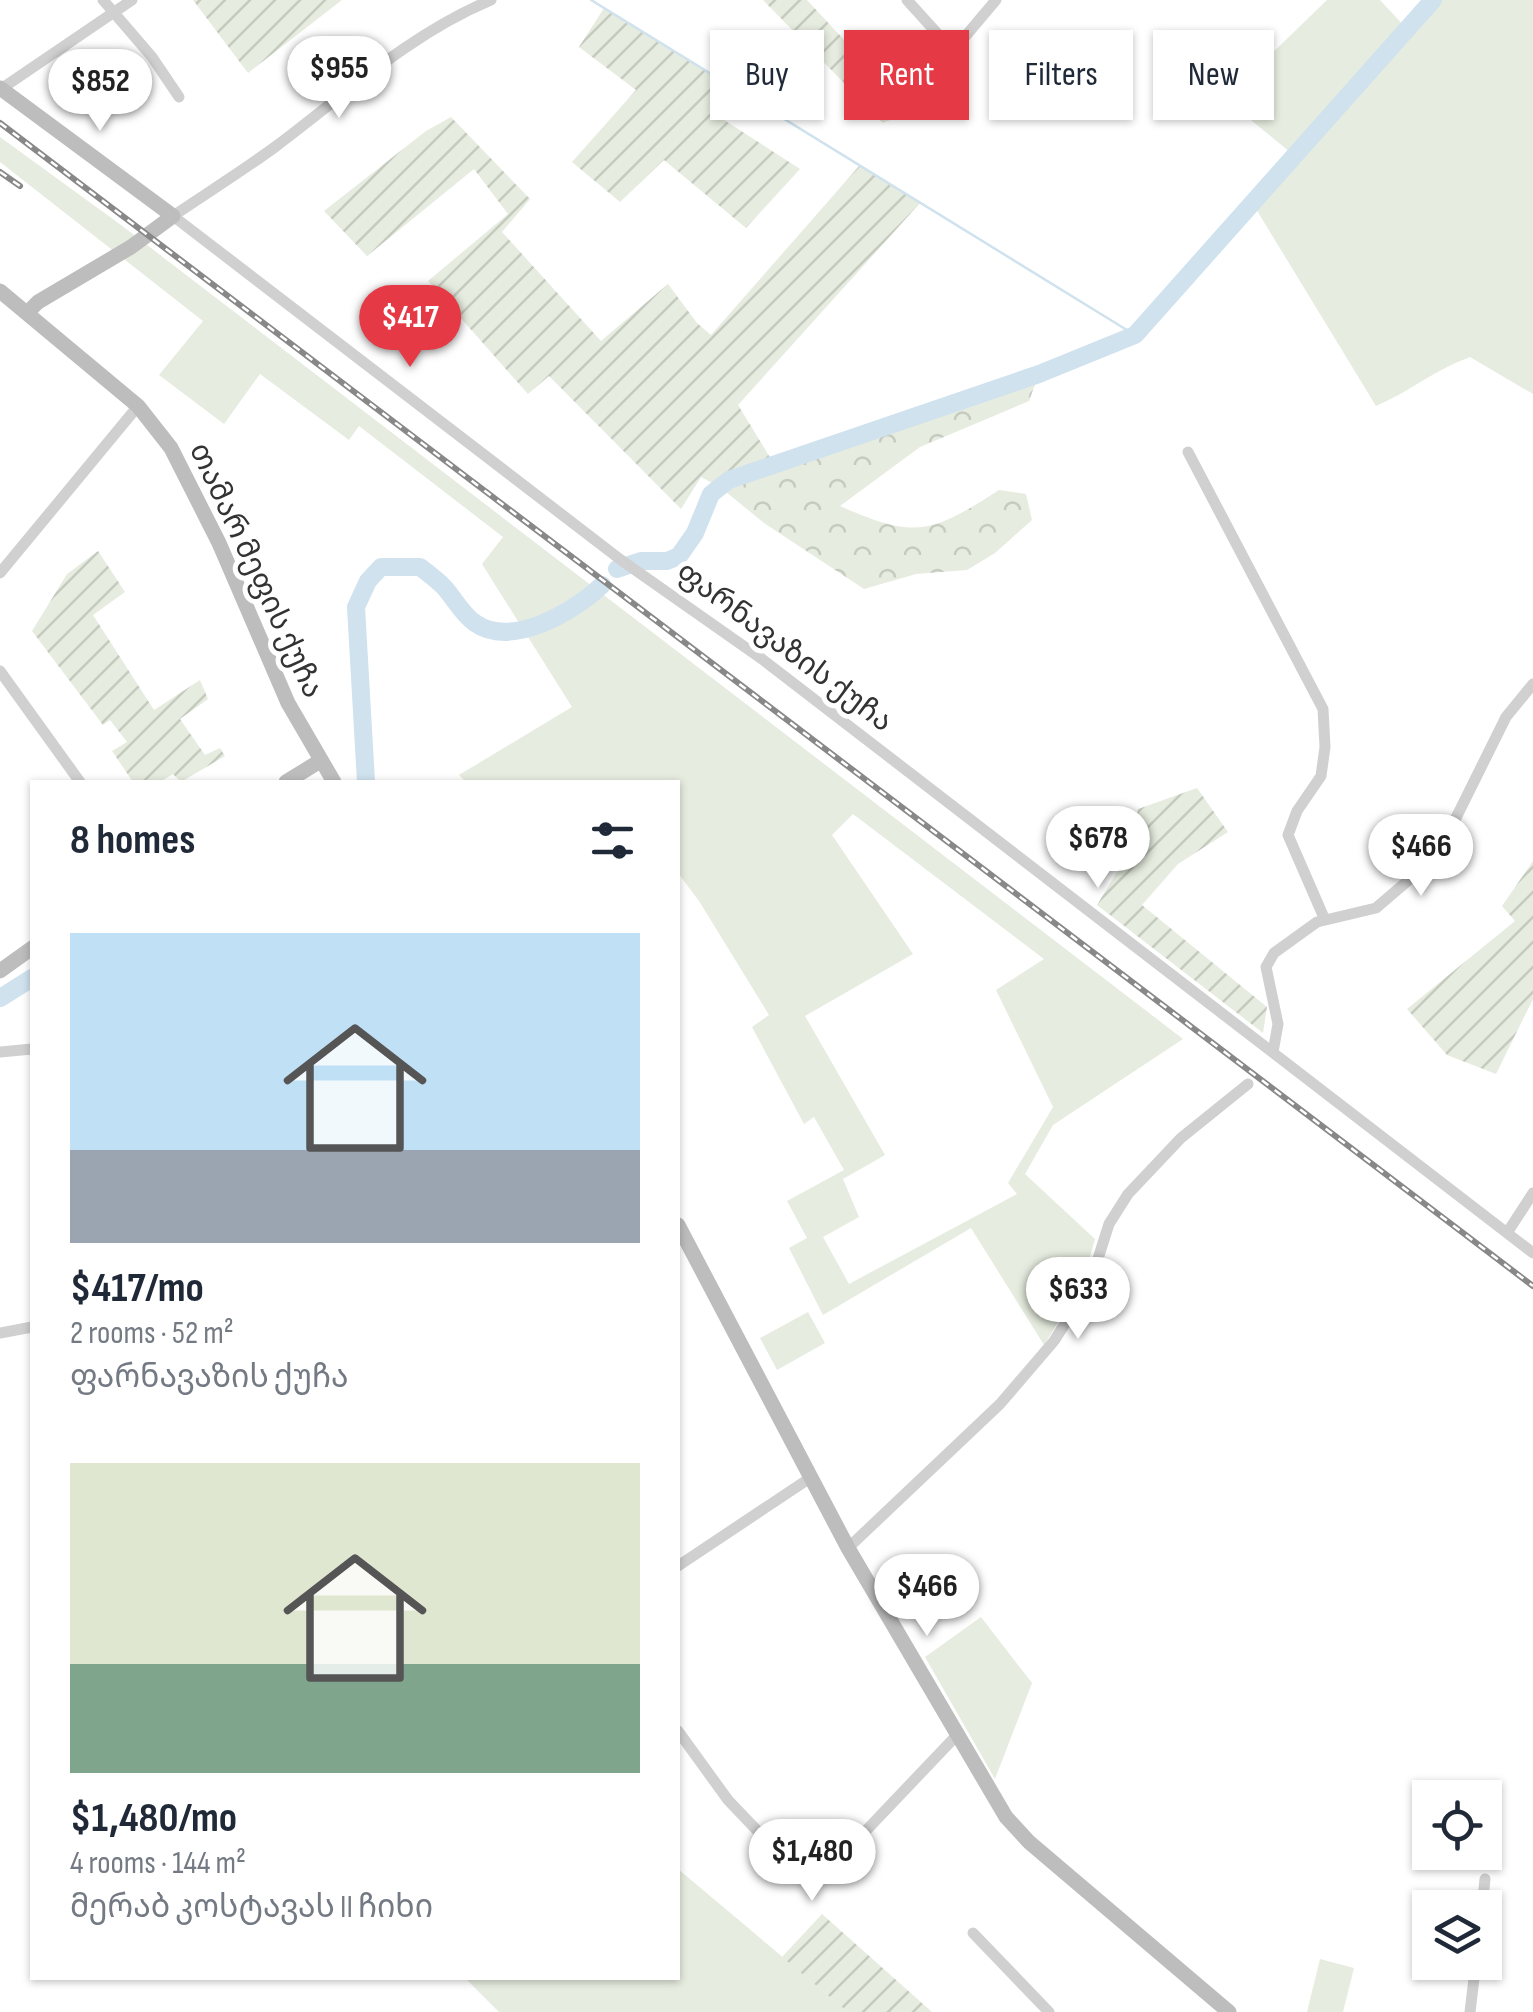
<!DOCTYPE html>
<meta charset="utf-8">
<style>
:root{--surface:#fff;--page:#f2f2f3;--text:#1f2937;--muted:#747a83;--accent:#e63946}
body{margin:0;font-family:"Sofia Sans Condensed","Noto Sans Georgian",sans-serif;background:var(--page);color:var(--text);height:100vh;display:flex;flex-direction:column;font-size:38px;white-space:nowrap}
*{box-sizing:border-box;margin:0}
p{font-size:32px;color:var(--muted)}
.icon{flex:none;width:55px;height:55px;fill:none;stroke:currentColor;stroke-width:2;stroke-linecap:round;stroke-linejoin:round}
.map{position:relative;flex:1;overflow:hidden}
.panel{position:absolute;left:30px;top:780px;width:650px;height:1200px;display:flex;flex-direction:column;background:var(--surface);border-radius:0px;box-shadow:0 2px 8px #0004}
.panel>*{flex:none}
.banner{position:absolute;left:710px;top:30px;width:672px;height:90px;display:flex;gap:20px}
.fabs{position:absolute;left:1412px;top:1780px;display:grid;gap:20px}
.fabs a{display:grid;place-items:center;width:90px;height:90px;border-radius:0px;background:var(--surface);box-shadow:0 2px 8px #0004;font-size:50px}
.price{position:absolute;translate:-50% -85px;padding:0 22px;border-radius:35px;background:#fff;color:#222;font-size:32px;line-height:65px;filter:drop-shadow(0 2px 5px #0008)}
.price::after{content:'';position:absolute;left:50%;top:60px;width:30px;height:22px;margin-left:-15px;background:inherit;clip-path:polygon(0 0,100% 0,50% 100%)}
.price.selected{background:var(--accent);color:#fff}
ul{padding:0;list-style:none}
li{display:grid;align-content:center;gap:20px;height:530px;padding:0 40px}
li span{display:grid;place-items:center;height:310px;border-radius:0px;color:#555}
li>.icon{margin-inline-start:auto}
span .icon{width:180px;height:180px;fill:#fffc;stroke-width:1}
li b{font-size:42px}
h2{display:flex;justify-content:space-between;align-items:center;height:120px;padding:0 40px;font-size:42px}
.chip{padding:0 35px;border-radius:0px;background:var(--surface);box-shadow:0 2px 8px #0004;font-size:35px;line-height:90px}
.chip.selected{background:var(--accent);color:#fff}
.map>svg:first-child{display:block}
.grass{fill:#e6ecdf;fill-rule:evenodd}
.forest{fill:url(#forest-crowns)}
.garden{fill:url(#garden-furrows)}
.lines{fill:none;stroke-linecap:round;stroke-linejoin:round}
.stream{stroke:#cfe2ee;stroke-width:2.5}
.river{stroke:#cfe2ee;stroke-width:18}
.street{stroke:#d0d0d0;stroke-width:11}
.secondary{stroke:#bdbdbd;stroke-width:15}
.rail-casing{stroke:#888;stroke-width:6}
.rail{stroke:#fff;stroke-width:2.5;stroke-dasharray:8;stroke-linecap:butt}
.labels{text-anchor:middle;stroke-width:10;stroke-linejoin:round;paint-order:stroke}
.street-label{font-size:30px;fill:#333;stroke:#fff}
</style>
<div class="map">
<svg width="1533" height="2012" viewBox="0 0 1533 2012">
<defs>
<pattern id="forest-crowns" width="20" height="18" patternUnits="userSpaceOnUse" patternTransform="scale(2.5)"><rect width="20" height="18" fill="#e6ecdf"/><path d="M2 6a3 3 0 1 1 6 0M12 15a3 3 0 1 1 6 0" fill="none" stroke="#c6cbc0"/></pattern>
<pattern id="garden-furrows" width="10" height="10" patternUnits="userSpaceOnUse" patternTransform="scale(2.5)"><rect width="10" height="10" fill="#e6ecdf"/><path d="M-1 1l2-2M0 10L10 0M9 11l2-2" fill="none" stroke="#c6cbc0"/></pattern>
</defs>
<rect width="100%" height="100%" fill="#fff"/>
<path class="grass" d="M1327,0H1380L1408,30L1433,0H1533V394L1470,357C1436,369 1409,392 1376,406L1253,204L1295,156L1225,99Z
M0,137L121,225L1183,1039L1053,1125L1025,1174L1095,1239L1082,1284L1044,1345L971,1228L823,1315L789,1248L807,1238L787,1201L844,1170L814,1117L804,1124L752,1027L769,1015L699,901L678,873V782H466L459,775L572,707L482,564L503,537L359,426L349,440L260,374L224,424L159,375L203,321L0,162ZM853,814L1044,959L996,990L1053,1107L1008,1183L1017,1194L849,1284L823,1237L859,1217L843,1179L885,1155L805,1016L913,954L832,835Z
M808,1312L825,1343L777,1370L760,1338Z
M981,1617L1032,1683L995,1779L925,1657Z
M678,1869L848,2012H499L465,1978H678Z
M1320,1959L1354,1968L1343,2012H1307Z"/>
<path class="forest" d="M1039,374L1029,401L920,447L840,506C916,540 932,533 999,490L1026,494L1032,520L995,553L967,570L916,574L864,589L764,523L720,487L740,476Z"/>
<path class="garden" d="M193,0H342L248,73Z
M763,0H807L901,101L948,51L954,58L917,108L883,123Z
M604,8L740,92L718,116L800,169L746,228L664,160L620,202L572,162L636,90L579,47Z
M451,117L530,199L502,232L601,341L668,284L697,323L711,335L860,165L920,203L738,405L774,464L729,480L720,487L701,477L681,509L549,376L528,394L428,281L508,214L474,169L367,256L324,211L426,131Z
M98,551L125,592L93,615L154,710L200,680L208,699L180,719L205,755L220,748L225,756L181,782L173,774L160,782H133L112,751L127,742L110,720L103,725L32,631L67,574Z
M1197,788L1228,832L1178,864L1142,905L1267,1007L1263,1033L1097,905L1134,844L1138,809Z
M1533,861V999L1496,1074L1447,1055L1407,1009L1515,921L1502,906Z
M822,1914L932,2012H848L782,1957Z"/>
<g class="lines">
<path class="stream" d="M591,0L1135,335"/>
<path class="river" d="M617,569L641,561H667L679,556L695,533L711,494L729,480L1039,374L1135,335L1433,0
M366,782L356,607L368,581L381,567H420C428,573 437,580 444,587C454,598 462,614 475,623C512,649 575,611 602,585
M0,998L32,978"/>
<path class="street" d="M103,0L152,57L179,97
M491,0C408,35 346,94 275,147C242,171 207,193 173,216L621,560L762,659L1533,1253
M907,0L945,42L958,45L996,0
M1,89L132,0
M1188,452L1323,709L1325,747L1321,776L1297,811L1288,835L1325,920
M0,573L138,406
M0,671L80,782
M0,1052L32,1049
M1273,1052L1278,1024L1266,967L1274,953L1317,922L1376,908L1425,866L1446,838L1506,717L1533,684
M1507,1233L1533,1193
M0,1333L32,1327
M848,1548L1000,1404L1054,1341L1090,1284L1109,1224L1128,1194L1181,1138L1248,1084
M678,1566L810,1478
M678,1731L728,1800L808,1884L819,1880L957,1735
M1482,1908L1485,1879
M973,1933L1049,2012
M1470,2012L1476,1962"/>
<path class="secondary" d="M0,88L173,216L131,247L38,302L27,313
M0,291L138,406L171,448L219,543L288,703L334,782
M286,782L320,761
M0,971L32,948
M678,1225L848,1548L1006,1817L1029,1842L1229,2012"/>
<defs>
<path id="rail" d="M0,123L1533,1286
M0,172L20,186"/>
</defs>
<use href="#rail" class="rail-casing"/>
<use href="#rail" class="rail"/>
</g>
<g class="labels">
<g class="street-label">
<text transform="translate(257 570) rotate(65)" y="10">თამარ მეფის ქუჩა</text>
<text transform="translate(785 646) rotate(37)" y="10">ფარნავაზის ქუჩა</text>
</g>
</g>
</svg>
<div class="fabs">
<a><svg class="icon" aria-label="locate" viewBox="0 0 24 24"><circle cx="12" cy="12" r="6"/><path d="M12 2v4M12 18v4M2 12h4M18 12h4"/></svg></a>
<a><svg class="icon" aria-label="layers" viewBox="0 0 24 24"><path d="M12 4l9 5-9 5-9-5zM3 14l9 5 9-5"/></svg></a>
</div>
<b class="price" style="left:339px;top:121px">$955</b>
<b class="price" style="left:100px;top:134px">$852</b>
<b class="price selected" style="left:410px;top:370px">$417</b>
<b class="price" style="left:1098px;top:891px">$678</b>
<b class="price" style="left:1421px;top:899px">$466</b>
<b class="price" style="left:1078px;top:1342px">$633</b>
<b class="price" style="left:927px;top:1639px">$466</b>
<b class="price" style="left:812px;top:1904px">$1,480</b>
<div class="banner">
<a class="chip">Buy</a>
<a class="chip selected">Rent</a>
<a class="chip">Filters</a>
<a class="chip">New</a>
</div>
<section class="panel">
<h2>8 homes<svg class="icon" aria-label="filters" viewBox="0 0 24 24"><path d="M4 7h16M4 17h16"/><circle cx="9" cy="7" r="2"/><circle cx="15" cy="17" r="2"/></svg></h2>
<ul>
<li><span style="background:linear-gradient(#bfe0f5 70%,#9aa5b1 0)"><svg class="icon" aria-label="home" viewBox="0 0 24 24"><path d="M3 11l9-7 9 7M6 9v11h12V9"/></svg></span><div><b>$417/mo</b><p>2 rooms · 52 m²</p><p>ფარნავაზის ქუჩა</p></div></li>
<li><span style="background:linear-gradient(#dfe7d0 65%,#7fa58c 0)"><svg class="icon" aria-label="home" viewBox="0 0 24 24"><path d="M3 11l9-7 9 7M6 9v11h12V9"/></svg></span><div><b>$1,480/mo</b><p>4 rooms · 144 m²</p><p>მერაბ კოსტავას II ჩიხი</p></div></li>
</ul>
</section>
</div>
